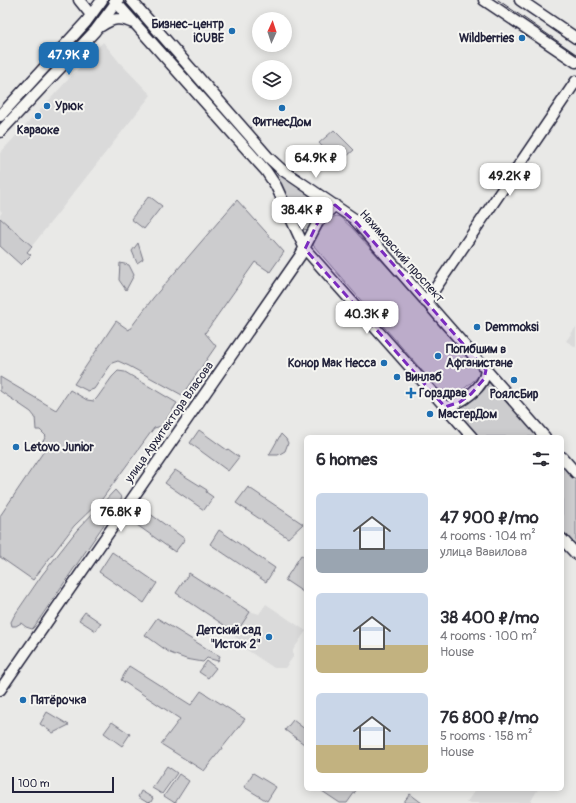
<!DOCTYPE html>
<meta charset="utf-8">
<style>
:root{--surface:#fff;--page:#f7f7f7;--text:#2b2b33;--muted:#7c7c81;--accent:#1f6fb2}
body{margin:0;font-family:Pangolin,sans-serif;background:var(--page);color:var(--text);height:100vh;display:flex;flex-direction:column;font-size:15px;white-space:nowrap}
*{box-sizing:border-box;margin:0}
p{font-size:13px;color:var(--muted)}
.icon{flex:none;width:22px;height:22px;fill:none;stroke:currentColor;stroke-width:2;stroke-linecap:round;stroke-linejoin:round}
.map{position:relative;flex:1;overflow:hidden}
.side{position:absolute;left:304px;top:435px;width:260px;height:356px;display:flex;flex-direction:column;background:var(--surface);border-radius:6px;box-shadow:0 2px 10px #0003}
.side>*{flex:none}
.needle{width:26px;rotate:3deg}
.buttons{position:absolute;left:252px;top:12px;display:grid;gap:8px}
.buttons a{display:grid;place-items:center;width:40px;height:40px;border-radius:50%;background:var(--surface);box-shadow:0 2px 10px #0003;font-size:20px}
.scale{position:absolute;left:12px;bottom:10px;width:102px;box-sizing:border-box;padding-left:4px;border:2px solid #22223b;border-top:0;font-size:11px;line-height:14px;white-space:nowrap;color:#22223b;-webkit-text-stroke:3px #f6f6f2;paint-order:stroke}
.price{position:absolute;translate:-50% -34px;padding:0 9px;border-radius:8px;background:#fff;color:#222;font-size:13px;line-height:26px;filter:drop-shadow(0 1px 2px #0008)}
.price::after{content:'';position:absolute;left:50%;top:24px;width:12px;height:9px;margin-left:-6px;background:inherit;clip-path:polygon(0 0,100% 0,50% 100%)}
.price.selected{background:var(--accent);color:#fff}
ul{padding:0;list-style:none}
li{display:flex;align-items:center;gap:12px;height:100px;padding:0 12px}
li span{display:grid;place-items:center;flex:none;width:112px;height:80px;border-radius:6px;color:#555}
li>.icon{margin-inline-start:auto}
span .icon{width:48px;height:48px;fill:#fffc;stroke-width:1}
li b{font-size:17px}
h2{display:flex;justify-content:space-between;align-items:center;height:48px;padding:0 12px;font-size:17px}
.map>svg:first-child{display:block}
.built{fill:#dadada}
.green{fill:#ccccce;stroke:#777784}
.lines{fill:none;stroke-linecap:round;stroke-linejoin:round}
.secondary-casing{stroke:#22223b;stroke-width:13}
.secondary{stroke:#f6f6f2;stroke-width:10}
.tram{stroke:#22223b;stroke-width:1}
.marked{fill:#7b2cbf;fill-opacity:0.2;stroke:#7b2cbf;stroke-width:3;stroke-dasharray:8 5;stroke-linejoin:round}
.poi-dot{fill:#1f6fb2;stroke:#f6f6f2;stroke-width:1.5}
.labels{text-anchor:middle;stroke-width:4;stroke-linejoin:round;paint-order:stroke}
.poi-label{font-size:12px;font-weight:bold;fill:#22223b;stroke:#f6f6f2;text-anchor:start}
.street-label{font-size:12px;fill:#22223b;stroke:#f6f6f2}
</style>
<div class="map">
<svg width="576" height="803" viewBox="0 0 576 803">
<rect width="100%" height="100%" fill="#e9e9e7"/>
<filter id="ink" filterUnits="userSpaceOnUse"><feTurbulence type="fractalNoise" baseFrequency=".025" numOctaves="2"/><feDisplacementMap in="SourceGraphic" scale="8" xChannelSelector="R" yChannelSelector="G"/><feConvolveMatrix kernelMatrix="1 2 1 2 8 2 1 2 1" color-interpolation-filters="sRGB"/></filter>
<g filter="url(#ink)">
<path class="built" d="M103,42L120,63L151,95L32,246L0,218V215L2,212L0,210V153Z
M576,327V347L566,341Z
M266,604L306,631L293,650V657L285,668H274L235,642L237,638L234,636L239,628L246,610L259,614Z
M476,789H538L531,801L533,803H466Z"/>
<path class="green" d="M334,130L354,150L338,164L319,143Z
M270,167L325,207L310,230L302,229Z
M149,196L162,206L144,229L131,219Z
M237,200L284,252L270,272L255,262L205,333L216,346L182,395L129,366L118,361L112,363L94,389L88,391L74,384L116,321L129,330L153,298Z
M336,216L340,217L352,228L479,368V376L452,399L445,397L313,245C318,234 323,221 336,216Z
M0,218L32,246L27,252L31,255L21,265L0,246Z
M138,243L143,259L137,263L132,251Z
M120,263L129,265L134,275L126,290L119,280Z
M118,371L125,372L177,403L162,426L154,428L102,499L74,526L33,580L0,557V516L46,448L41,445L46,436L40,430H36L35,417L31,412L0,391V377L56,410L70,390L87,400L94,401L97,398L112,377Z
M490,381L538,437H479L456,411Z
M199,430L227,450L228,449L239,457L228,471L190,443Z
M281,434L286,439L288,443L285,451L278,455H269Z
M562,464L576,480V546L562,530Z
M175,470L207,490L206,492L213,497L204,510L165,483Z
M248,487L303,524L288,538L236,503Z
M115,490L122,498L34,627L32,629L26,627L21,623L16,626H12L11,622L14,616L42,575L77,530Z
M146,511L185,539L175,552L137,525Z
M219,530L275,568L266,582L210,544Z
M112,552L157,583L144,603L99,572Z
M301,555L306,558V594L285,580Z
M189,573L250,612L236,633L176,593Z
M85,612L101,623L96,631L79,620Z
M157,618L209,650L220,656L218,661L207,658L203,662L186,659L170,653L145,635Z
M207,661L216,668L208,678L199,672Z
M129,666L191,705L201,691L245,719L204,771L161,744L180,719L121,680Z
M47,712L69,725L53,733L40,724Z
M293,720L306,730V741L304,744L285,730Z
M112,722L130,734L122,746L104,733Z
M167,766L177,773L162,794L152,788Z
M253,773L276,787L267,801L244,787Z
M179,774L189,781L175,803L164,796Z
M319,789H357L347,803H340Z
M141,791L153,798L151,802L148,803L138,797Z
M410,794L422,803H403Z"/>
<g class="lines">
<defs>
<path id="secondary" d="M79,0L91,15
M114,0L266,171L276,186L305,249L472,437
M131,0L268,157L281,169L353,218L545,437
M484,0L576,62
M520,0L576,38
M101,26C113,18 120,17 133,23
M0,116L86,22L102,0
M0,132L95,31L118,0
M426,302L576,81
M445,407C461,404 485,387 486,370
M562,457L576,473
M562,539L576,554
M0,690L300,256L318,222L335,205"/>
</defs>
<use href="#secondary" class="secondary-casing"/>
<use href="#secondary" class="secondary"/>
<path class="tram" d="M498,0L576,54"/>
</g>
</g>
<path class="marked" d="M335,205L357,223L486,370L484,379L471,394L460,402L445,407L305,249L318,222Z"/>
<g class="poi-dot">
<circle cx="232" cy="31" r="4"/>
<circle cx="522" cy="38" r="4"/>
<circle cx="47" cy="106" r="4"/>
<circle cx="282" cy="108" r="4"/>
<circle cx="38" cy="116" r="4"/>
<circle cx="477" cy="327" r="4"/>
<circle cx="438" cy="356" r="4"/>
<circle cx="384" cy="363" r="4"/>
<circle cx="397" cy="377" r="4"/>
<circle cx="514" cy="380" r="4"/>
<path d="M409 387h4v4h4v4h-4v4h-4v-4h-4v-4h4z"/>
<circle cx="430" cy="414" r="4"/>
<circle cx="16" cy="447" r="4"/>
<circle cx="269" cy="637" r="4"/>
<circle cx="23" cy="700" r="4"/>
</g>
<g class="labels">
<g class="poi-label">
<text x="224" y="28" text-anchor="end">Бизнес-центр<tspan x="224" dy="14">iCUBE</tspan></text>
<text x="514" y="42" text-anchor="end">Wildberries</text>
<text x="55" y="110">Урюк</text>
<text x="282" y="126" text-anchor="middle">ФитнесДом</text>
<text x="38" y="134" text-anchor="middle">Караоке</text>
<text x="485" y="331">Demmoksi</text>
<text x="446" y="353">Погибшим в<tspan x="446" dy="14">Афганистане</tspan></text>
<text x="376" y="367" text-anchor="end">Конор Мак Несса</text>
<text x="405" y="381">Винлаб</text>
<text x="419" y="397">Горздрав</text>
<text x="514" y="398" text-anchor="middle">РоялсБир</text>
<text x="438" y="418">МастерДом</text>
<text x="24" y="451">Letovo Junior</text>
<text x="261" y="634" text-anchor="end">Детский сад<tspan x="261" dy="14">"Исток 2"</tspan></text>
<text x="31" y="704">Пятёрочка</text>
</g>
<g class="street-label">
<text transform="translate(402 256) rotate(48)" y="4">Нахимовский проспект</text>
<text transform="translate(169 422) rotate(-55)" y="4">улица Архитектора Власова</text>
</g>
</g>
</svg>
<div class="buttons">
<a><svg class="needle" viewBox="-14 -14 28 28"><path d="M0-13l5 13h-10z" fill="#e53935"/><path d="M0 13l5-13h-10z" fill="#7c7c81"/></svg></a>
<a><svg class="icon" aria-label="layers" viewBox="0 0 24 24"><path d="M12 4l9 5-9 5-9-5zM3 14l9 5 9-5"/></svg></a>
</div>
<div class="scale">100 m</div>
<b class="price selected" style="left:69px;top:76px">47.9K ₽</b>
<b class="price" style="left:316px;top:179px">64.9K ₽</b>
<b class="price" style="left:510px;top:197px">49.2K ₽</b>
<b class="price" style="left:302px;top:231px">38.4K ₽</b>
<b class="price" style="left:367px;top:335px">40.3K ₽</b>
<b class="price" style="left:121px;top:533px">76.8K ₽</b>
<section class="side">
<h2>6 homes<svg class="icon" aria-label="filters" viewBox="0 0 24 24"><path d="M4 7h16M4 17h16"/><circle cx="9" cy="7" r="2"/><circle cx="15" cy="17" r="2"/></svg></h2>
<ul>
<li><span style="background:linear-gradient(#c9d6e8 70%,#9aa5b1 0)"><svg class="icon" aria-label="home" viewBox="0 0 24 24"><path d="M3 11l9-7 9 7M6 9v11h12V9"/></svg></span><div><b>47 900 ₽/mo</b><p>4 rooms · 104 m²</p><p>улица Вавилова</p></div></li>
<li><span style="background:linear-gradient(#c9d6e8 65%,#c2b280 0)"><svg class="icon" aria-label="home" viewBox="0 0 24 24"><path d="M3 11l9-7 9 7M6 9v11h12V9"/></svg></span><div><b>38 400 ₽/mo</b><p>4 rooms · 100 m²</p><p>House</p></div></li>
<li><span style="background:linear-gradient(#c9d6e8 65%,#c2b280 0)"><svg class="icon" aria-label="home" viewBox="0 0 24 24"><path d="M3 11l9-7 9 7M6 9v11h12V9"/></svg></span><div><b>76 800 ₽/mo</b><p>5 rooms · 158 m²</p><p>House</p></div></li>
</ul>
</section>
</div>
